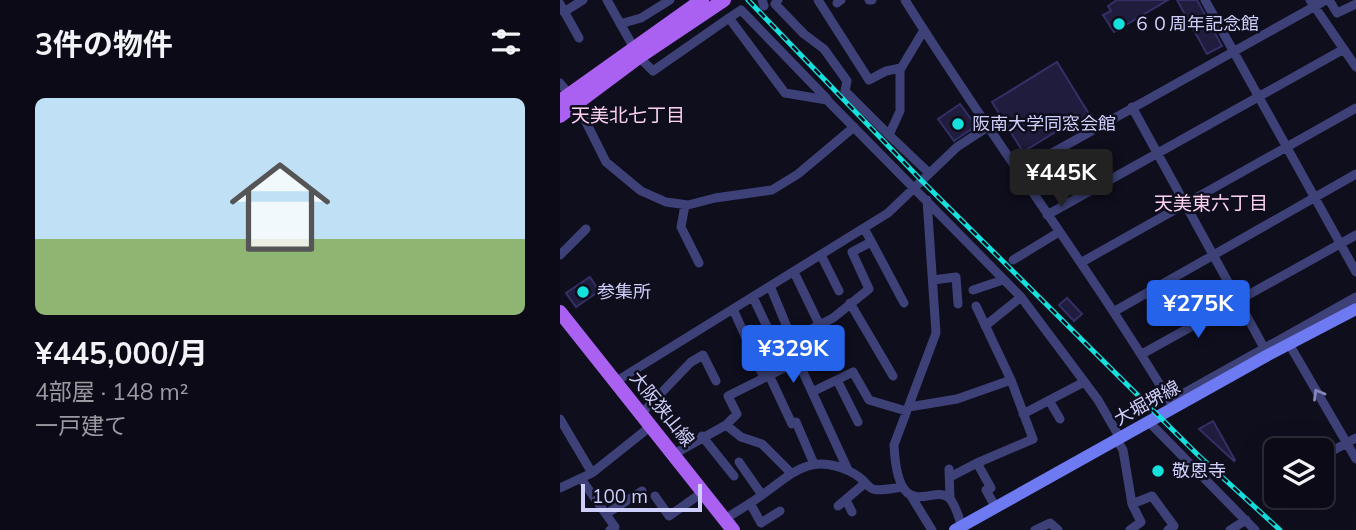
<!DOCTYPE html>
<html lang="ja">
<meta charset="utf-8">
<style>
:root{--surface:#0b0a16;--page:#191823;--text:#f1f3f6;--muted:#9a9aa1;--line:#2b2b35;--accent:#2563eb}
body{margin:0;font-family:Mulish,"Noto Sans JP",sans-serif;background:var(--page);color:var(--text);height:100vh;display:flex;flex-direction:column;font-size:26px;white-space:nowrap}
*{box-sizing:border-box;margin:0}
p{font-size:23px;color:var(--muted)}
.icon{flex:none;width:38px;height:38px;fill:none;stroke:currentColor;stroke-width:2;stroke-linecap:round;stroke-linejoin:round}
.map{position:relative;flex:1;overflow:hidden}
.side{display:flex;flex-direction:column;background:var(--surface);width:560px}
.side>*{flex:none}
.tools{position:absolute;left:704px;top:438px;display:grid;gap:14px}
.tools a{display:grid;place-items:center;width:70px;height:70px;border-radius:10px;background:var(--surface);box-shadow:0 7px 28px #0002,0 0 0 2px var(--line);font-size:35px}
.scale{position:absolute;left:21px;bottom:18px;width:121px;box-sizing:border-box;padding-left:7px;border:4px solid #cfcffb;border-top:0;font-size:19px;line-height:24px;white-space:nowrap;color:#cfcffb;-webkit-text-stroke:5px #0f0e1d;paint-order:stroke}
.price{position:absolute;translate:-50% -60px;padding:0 16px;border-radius:7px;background:var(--accent);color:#fff;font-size:23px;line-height:46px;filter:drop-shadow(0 2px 4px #0008)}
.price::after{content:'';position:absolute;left:50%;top:42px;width:21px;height:16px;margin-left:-10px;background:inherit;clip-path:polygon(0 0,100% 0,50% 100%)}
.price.selected{background:#222;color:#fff}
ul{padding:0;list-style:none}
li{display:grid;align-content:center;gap:14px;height:371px;padding:0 35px}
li+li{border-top:2px solid var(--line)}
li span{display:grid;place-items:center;height:217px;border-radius:10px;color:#555}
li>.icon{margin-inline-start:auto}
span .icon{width:126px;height:126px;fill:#fffc;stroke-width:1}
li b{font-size:30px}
h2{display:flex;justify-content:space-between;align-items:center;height:84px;padding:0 35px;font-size:30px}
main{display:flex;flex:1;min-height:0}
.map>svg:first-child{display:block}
.building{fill:#1f1c3d;stroke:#343067;stroke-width:2}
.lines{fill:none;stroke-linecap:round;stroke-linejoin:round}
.minor{stroke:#3d4178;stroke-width:9}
.secondary{stroke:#6e7af2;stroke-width:12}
.primary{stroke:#aa60f1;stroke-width:14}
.rail-casing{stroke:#14e1de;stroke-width:5}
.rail{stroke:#0f0e1d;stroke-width:2.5;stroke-dasharray:8;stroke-linecap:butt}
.oneway{stroke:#8688ba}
.poi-dot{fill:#14e1de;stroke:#0f0e1d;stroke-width:2.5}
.labels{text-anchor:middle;stroke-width:5;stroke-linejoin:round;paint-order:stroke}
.poi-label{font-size:18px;fill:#cfcffb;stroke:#0f0e1d;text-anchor:start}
.street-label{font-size:18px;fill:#cfcffb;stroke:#0f0e1d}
.neighbourhood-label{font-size:19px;fill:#fbd0f0;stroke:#0f0e1d}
</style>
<main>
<section class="side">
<h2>3件の物件<svg class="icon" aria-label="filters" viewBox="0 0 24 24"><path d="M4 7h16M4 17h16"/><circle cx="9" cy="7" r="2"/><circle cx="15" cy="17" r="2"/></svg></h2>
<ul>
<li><span style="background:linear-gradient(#bfe0f5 65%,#8fb573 0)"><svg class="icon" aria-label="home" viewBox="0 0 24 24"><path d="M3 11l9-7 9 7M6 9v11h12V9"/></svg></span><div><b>¥445,000/月</b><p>4部屋 · 148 m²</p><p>一戸建て</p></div></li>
</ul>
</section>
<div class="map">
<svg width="796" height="530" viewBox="0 0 796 530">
<rect width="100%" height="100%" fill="#0f0e1d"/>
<path class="building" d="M557,0H608L554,32L543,15L551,11L548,6Z
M617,0H637L662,46L647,54Z
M497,62L532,119L524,124L520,117L463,152L432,102Z
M400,104L416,126L394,141L378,119Z
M30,277L39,291L16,307L6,293Z
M507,298L522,314L514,321L499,305Z
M653,421L675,460L674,461L639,429Z"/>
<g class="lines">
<path class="minor" d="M47,0L79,57L93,71L169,18L225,93L267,100L461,297L538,400L560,438
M202,0L204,6
M218,0L215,4L244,34L264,49L287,81L285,91L329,135
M258,0L309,80L326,71L341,68
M309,0H312
M345,0C431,138 530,268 614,408
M645,0L796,272
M750,0L796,67
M769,0L777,13L796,4
M277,3L281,0
M0,4L19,38
M4,12L23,0
M169,18L181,10L267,99
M60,24L81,18L110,0
M364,30L340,70V111L329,135L369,173
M0,83L9,94
M14,106L23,116L46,162L81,191L106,202L128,205L155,198L212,190L238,174L294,127
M572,107L708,355
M458,172L766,0
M367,200L376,333L334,445C338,527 373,483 389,498C396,504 399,520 403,529
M125,205L121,227L139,263
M487,215L784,49
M304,228L344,303
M0,255L26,229
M261,255L279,291
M453,260L499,232
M522,262L796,108
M234,272L260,326
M373,280L396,277L398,304
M210,286L232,339L230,344L288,470
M413,290L443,280
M193,297L226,367
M290,303L333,376
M416,306L451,380L473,439L417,463L431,488L426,490L436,508
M173,309L204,378
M555,311L796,174
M425,326L461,297
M232,339L273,318L309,289L292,252L311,242
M729,344L796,459
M582,354L796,235
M209,375L232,424L236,422L254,464
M277,380L298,422
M55,382L328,213L397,147L426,128
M252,392L293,372L309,400L346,411
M610,401L796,297
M490,402L500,419
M349,407L397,399L451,380
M81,414L131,362L143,355L156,381
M463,414L524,382
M0,419L32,473
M589,422L695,530
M166,425L181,437L202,444L230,472
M142,436L174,476
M557,440L563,450L572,504L581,522L570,530
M114,454L166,425L177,414L168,396L238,361
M761,457L796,438
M179,462L202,495
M389,469L390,499
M390,477L417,463
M22,480L55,527L50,530
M711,485L716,483
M0,488L32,473L91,426
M95,496L109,516L143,492
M351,496L372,530
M286,500L292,512
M190,503L201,523L220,511
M572,504L592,496L614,526L608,530
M278,506L304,484
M46,514L82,491
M165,519C177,511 190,504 202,495C231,475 249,452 289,471C319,485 296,495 342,487
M475,530L490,523L498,530
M670,530L686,520"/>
<path class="secondary" d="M395,530L708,355L796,309"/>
<path class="primary" d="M0,101L142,0
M0,116L79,57L164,0
M0,312L173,530"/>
<defs>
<path id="rail" d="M188,0L362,181L638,455L720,530"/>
</defs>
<use href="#rail" class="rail-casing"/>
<use href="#rail" class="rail"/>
</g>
<defs><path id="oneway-chevron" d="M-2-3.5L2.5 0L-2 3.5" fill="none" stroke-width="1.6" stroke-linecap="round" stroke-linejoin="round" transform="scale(1.75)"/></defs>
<use class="oneway" href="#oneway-chevron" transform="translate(758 394) rotate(-120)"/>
<g class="poi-dot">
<circle cx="559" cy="24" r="7"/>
<circle cx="398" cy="124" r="7"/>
<circle cx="23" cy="292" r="7"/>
<circle cx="598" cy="471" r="7"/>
</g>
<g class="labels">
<g class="poi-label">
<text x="573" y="30">６０周年記念館</text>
<text x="412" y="130">阪南大学同窓会館</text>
<text x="37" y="298">参集所</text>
<text x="612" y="477">敬恩寺</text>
</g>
<g class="street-label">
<text transform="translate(587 403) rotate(-29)" y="6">大堀堺線</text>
<text transform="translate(102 409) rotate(51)" y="6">大阪狭山線</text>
</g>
<g class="neighbourhood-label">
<text x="68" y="122">天美北七丁目</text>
<text x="651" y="210">天美東六丁目</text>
</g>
</g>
</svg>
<div class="tools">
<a><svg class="icon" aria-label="layers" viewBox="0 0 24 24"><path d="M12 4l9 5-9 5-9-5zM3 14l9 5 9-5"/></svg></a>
</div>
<div class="scale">100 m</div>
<b class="price selected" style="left:501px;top:209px">¥445K</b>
<b class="price" style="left:638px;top:340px">¥275K</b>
<b class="price" style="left:233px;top:385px">¥329K</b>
</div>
</main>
